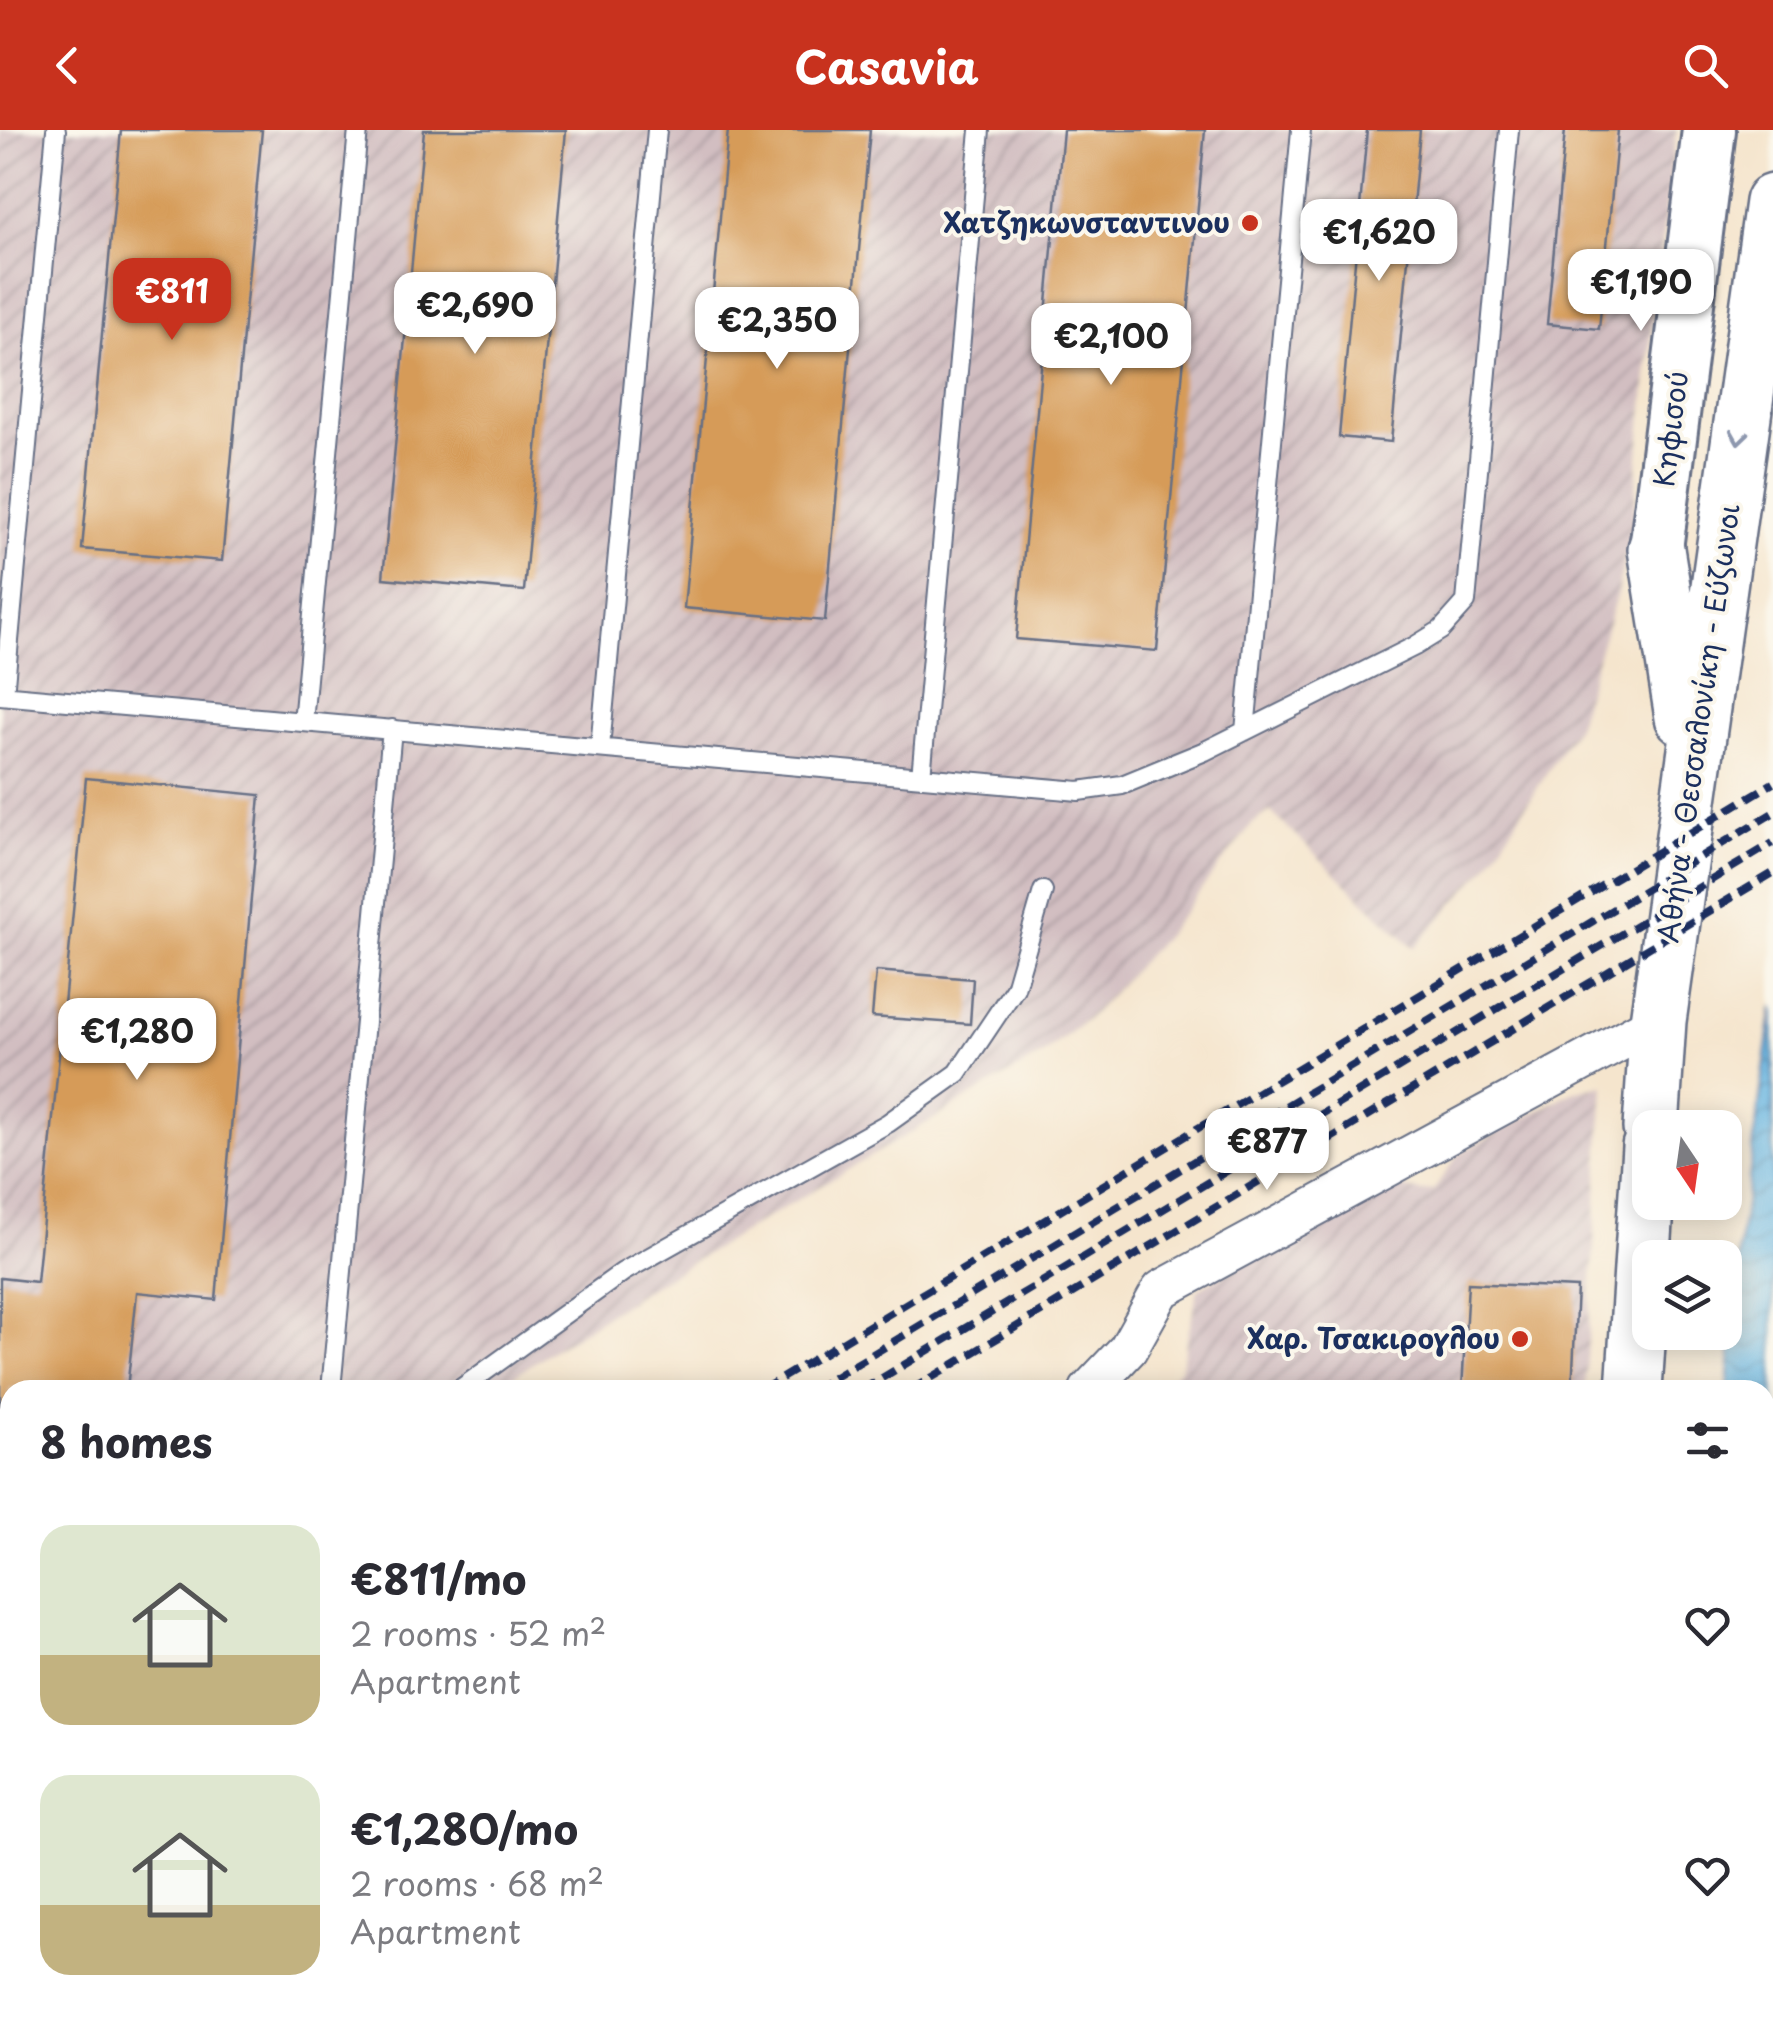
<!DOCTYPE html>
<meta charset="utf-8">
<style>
:root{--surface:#fff;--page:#f2f2f3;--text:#2b2b33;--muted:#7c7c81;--accent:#c8321e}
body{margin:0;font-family:"Playpen Sans",sans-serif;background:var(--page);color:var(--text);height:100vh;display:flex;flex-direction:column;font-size:38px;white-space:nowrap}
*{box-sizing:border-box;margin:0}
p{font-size:32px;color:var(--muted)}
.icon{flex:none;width:55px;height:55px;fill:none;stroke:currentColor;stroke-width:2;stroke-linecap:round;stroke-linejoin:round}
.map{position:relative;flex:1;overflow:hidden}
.details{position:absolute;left:0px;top:1250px;width:1775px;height:642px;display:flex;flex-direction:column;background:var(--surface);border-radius:30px 30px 0 0;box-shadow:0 5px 25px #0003}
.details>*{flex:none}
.needle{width:65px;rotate:167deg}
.tools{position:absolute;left:1632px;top:980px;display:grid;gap:20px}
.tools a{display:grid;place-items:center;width:110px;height:110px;border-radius:20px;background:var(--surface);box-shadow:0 5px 25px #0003;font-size:50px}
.price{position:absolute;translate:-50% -85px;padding:0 22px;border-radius:20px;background:#fff;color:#222;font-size:32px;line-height:65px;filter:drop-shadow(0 2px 5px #0008)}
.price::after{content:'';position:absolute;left:50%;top:60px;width:30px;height:22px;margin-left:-15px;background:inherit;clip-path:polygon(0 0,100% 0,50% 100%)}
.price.active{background:var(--accent);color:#fff}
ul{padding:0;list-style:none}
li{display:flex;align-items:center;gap:30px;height:250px;padding:0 40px}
li span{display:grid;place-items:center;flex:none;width:280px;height:200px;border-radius:30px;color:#555}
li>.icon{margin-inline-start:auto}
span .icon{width:120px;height:120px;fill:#fffc;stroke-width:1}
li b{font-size:42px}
h2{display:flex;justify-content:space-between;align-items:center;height:120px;padding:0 40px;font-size:42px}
header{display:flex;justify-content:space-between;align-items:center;height:130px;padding:0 40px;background:var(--accent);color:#fff;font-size:45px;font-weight:700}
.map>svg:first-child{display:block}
.industrial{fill:url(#industrial-furrows)}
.water{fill:url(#water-waves);stroke:#4272a0;stroke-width:2.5}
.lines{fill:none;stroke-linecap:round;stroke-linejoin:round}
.stream{stroke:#68b5e1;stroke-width:12}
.building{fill:#d69b58}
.service-casing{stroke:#676f85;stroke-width:22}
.minor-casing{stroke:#676f85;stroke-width:42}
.secondary-casing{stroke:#676f85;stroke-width:58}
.motorway-casing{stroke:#676f85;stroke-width:60}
.service{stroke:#fff;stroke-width:18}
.minor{stroke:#fff;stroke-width:38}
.secondary{stroke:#fff;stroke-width:52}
.motorway{stroke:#fff;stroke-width:55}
.rail{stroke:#1b2f5e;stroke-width:8;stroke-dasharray:15 8;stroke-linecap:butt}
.oneway{stroke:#8d97ae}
.poi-dot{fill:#c8321e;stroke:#fbf7ec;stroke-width:4}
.labels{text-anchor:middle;stroke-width:8;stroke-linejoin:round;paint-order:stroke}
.poi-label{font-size:28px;font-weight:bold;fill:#1b2f5e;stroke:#fbf7ec;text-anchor:end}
.street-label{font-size:28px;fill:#1b2f5e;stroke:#fbf7ec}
</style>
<header><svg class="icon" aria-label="back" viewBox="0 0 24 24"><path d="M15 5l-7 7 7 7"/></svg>Casavia<svg class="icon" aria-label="search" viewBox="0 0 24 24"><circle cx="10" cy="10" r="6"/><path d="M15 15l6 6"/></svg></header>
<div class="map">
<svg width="1773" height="1892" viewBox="0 0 1773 1892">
<defs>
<pattern id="industrial-furrows" width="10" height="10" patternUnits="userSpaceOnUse" patternTransform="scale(2.5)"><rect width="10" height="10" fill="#d2bec1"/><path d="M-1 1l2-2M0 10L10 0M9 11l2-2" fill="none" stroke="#aa9ba0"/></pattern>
<pattern id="water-waves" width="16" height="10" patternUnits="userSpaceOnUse" patternTransform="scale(2.5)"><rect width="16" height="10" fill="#68b5e1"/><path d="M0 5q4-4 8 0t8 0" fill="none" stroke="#5594ba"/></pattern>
</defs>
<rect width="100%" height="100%" fill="#fbf7ec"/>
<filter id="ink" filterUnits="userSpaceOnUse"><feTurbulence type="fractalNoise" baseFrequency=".01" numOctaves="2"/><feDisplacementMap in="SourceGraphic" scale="20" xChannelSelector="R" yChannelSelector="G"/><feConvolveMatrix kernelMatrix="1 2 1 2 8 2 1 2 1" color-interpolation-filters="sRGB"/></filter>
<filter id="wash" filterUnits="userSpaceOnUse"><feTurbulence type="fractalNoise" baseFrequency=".0048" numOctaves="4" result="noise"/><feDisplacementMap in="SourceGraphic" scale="40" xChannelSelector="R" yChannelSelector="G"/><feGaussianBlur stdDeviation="2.25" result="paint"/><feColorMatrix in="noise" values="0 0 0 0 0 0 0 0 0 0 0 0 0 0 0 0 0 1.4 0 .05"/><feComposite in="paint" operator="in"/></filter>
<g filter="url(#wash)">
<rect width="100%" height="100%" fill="#f5e5cd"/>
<path class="industrial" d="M0,0H1676L1656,155L1633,388L1617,463L1576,596L1489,734L1414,818L1270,681L1252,694L1165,806L1090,886L1043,924L645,1160L492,1260H10V1563L0,1569Z
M1604,955L1585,1260H1156L1180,1239L1198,1159L1388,1055L1422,1062L1434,1060L1459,1024L1572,962Z
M153,1882L1263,1883L1257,1892H138Z"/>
<path class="water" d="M1773,877V1663L1765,1633V1260H1728L1739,1116Z"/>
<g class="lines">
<path class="stream" d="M1314,1892L1321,1882"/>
</g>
<g id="blocks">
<path class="building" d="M121,0H262L222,431L82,419Z
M424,0H566L524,461L383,448Z
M728,0H870L825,491L684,478Z
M1063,0H1205L1157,521L1016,509Z
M1367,0H1420L1391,312L1339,307Z
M1565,0H1618L1599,199L1547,194Z
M86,648L260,665L216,1170L137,1162L127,1260H10V1349L0,1348V1148L37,1152Z
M876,841L973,849L970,894L872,887Z
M1468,1153L1577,1158L1572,1260H1462Z
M758,1882H930L934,1883L933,1892H756Z
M1094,1882H1152L1151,1892H1093Z
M1169,1882H1238L1237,1892L1169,1885Z
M1679,1882H1728L1729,1887L1713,1892H1682Z"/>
</g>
</g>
<g filter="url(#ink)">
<use href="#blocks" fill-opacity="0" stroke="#676f85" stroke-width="2.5"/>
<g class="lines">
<defs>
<path id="service" d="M0,565L1079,661L1122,655L1205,621L1415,516L1441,500L1466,472L1509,0
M4,565L56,0
M303,592L358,0
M1245,601L1301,0
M600,618L657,0
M921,647L980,0
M331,1260L392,599
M459,1260L623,1142L888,993L958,943L1015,858L1043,761
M0,1553L10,1547
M497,1892L503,1882"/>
<path id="minor" d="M1089,1260L1128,1219L1161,1160L1658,891
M53,1892L69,1882"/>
<path id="secondary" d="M1656,419L1709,0"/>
<path id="motorway" d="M1656,419L1683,587
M1651,998L1658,891L1773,72
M1634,1260L1650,1017
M1765,1835L1773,1851"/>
</defs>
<use href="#service" class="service-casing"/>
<use href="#minor" class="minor-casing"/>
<use href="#secondary" class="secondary-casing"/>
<use href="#motorway" class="motorway-casing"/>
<use href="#service" class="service"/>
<use href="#minor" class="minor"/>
<use href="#secondary" class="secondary"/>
<use href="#motorway" class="motorway"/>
<path class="rail" d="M762,1260L1773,653
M813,1260L1773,683
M862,1260L1773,713
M911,1260L1773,743
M0,1723L10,1717
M0,1753L10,1747
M0,1772L10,1767
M0,1816L10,1810"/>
</g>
<defs><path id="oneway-chevron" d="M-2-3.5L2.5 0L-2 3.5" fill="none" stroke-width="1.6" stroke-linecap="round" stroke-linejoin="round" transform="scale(2.5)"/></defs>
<use class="oneway" href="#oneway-chevron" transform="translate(1739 307) rotate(98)"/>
</g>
<g class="poi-dot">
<circle cx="1250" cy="93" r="10"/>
<circle cx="1520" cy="1209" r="10"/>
</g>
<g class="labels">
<g class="poi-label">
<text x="1230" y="103">Χατζηκωνσταντινου</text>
<text x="1500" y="1219">Χαρ. Τσακιρογλου</text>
</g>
<g class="street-label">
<text transform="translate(1671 299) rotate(-83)" y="10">Κηφισού</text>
<text transform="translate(1699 593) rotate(-82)" y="10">Αθήνα - Θεσσαλονίκη - Εύζωνοι</text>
</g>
</g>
</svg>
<div class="tools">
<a><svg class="needle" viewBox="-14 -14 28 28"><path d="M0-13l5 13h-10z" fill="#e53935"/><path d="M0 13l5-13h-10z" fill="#7c7c81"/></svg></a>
<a><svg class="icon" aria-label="layers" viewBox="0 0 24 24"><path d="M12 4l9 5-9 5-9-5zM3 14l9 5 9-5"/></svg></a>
</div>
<b class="price" style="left:1379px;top:154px">€1,620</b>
<b class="price" style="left:1641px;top:204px">€1,190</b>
<b class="price active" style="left:172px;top:213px">€811</b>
<b class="price" style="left:475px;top:227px">€2,690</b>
<b class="price" style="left:777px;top:242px">€2,350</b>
<b class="price" style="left:1111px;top:258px">€2,100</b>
<b class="price" style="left:137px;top:953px">€1,280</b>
<b class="price" style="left:1267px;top:1063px">€877</b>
<section class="details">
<h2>8 homes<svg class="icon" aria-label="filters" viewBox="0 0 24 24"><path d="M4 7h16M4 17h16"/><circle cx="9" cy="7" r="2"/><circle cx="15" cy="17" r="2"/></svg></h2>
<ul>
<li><span style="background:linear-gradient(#dfe7d0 65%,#c2b280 0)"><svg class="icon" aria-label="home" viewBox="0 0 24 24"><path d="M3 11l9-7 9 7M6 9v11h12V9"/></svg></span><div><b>€811/mo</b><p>2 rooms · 52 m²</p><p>Apartment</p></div><svg class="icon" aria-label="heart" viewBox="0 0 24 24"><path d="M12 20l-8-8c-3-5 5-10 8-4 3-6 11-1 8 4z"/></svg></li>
<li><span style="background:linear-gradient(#dfe7d0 65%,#c2b280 0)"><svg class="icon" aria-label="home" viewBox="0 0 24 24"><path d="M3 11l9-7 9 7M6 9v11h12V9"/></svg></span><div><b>€1,280/mo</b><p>2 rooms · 68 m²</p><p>Apartment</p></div><svg class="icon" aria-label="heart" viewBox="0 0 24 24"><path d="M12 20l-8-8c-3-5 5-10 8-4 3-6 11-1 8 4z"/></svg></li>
</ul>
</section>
</div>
